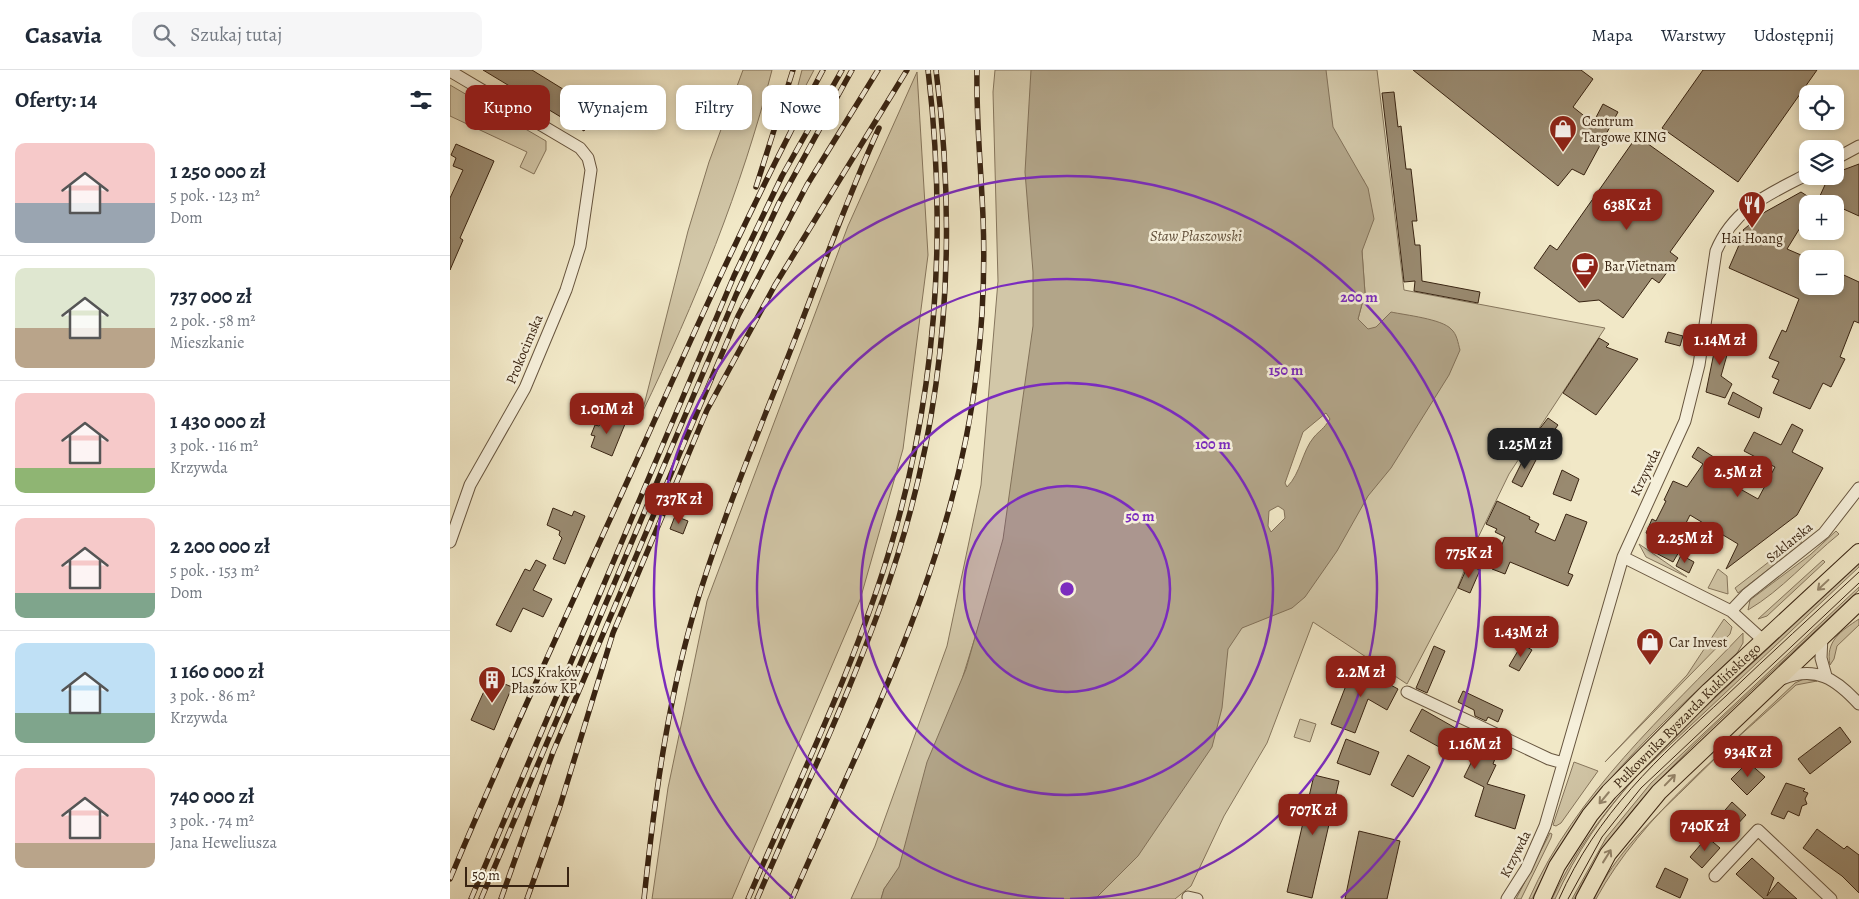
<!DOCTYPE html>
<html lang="pl">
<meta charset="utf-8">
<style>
:root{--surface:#fff;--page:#f6f6f7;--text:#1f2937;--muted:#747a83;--line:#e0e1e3;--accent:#8f2418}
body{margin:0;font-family:Alegreya,serif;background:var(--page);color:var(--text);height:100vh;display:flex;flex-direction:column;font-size:19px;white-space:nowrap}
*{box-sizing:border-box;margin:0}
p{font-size:16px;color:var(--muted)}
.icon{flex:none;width:28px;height:28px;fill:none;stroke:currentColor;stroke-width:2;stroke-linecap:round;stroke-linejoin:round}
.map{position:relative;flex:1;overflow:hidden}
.side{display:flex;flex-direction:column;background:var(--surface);width:450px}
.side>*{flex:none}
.banner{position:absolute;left:15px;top:15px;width:475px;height:45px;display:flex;gap:10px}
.buttons{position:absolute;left:1349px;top:15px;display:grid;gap:10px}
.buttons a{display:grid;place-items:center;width:45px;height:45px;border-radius:10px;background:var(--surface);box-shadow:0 2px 8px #0003;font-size:25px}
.scale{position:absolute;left:15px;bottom:12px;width:104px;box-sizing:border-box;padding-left:5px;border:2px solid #392412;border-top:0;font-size:14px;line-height:18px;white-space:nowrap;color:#392412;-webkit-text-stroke:4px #f6f0db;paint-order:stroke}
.price{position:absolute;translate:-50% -42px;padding:0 11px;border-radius:10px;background:var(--accent);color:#fff;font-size:16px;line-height:32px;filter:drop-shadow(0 1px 2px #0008)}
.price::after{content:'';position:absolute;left:50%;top:30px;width:15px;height:11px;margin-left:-8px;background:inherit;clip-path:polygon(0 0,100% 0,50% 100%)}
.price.selected{background:#222;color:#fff}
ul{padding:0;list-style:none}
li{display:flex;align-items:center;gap:15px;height:125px;padding:0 15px}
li+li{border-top:1px solid var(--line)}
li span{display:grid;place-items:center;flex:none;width:140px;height:100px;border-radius:10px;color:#555}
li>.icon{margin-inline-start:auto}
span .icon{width:60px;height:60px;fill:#fffc;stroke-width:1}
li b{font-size:21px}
h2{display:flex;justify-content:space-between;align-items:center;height:60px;padding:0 15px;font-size:21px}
.tag{padding:0 18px;border-radius:10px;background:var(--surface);box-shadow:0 2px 8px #0003;font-size:18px;line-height:45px}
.tag.selected{background:var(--accent);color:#fff}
header{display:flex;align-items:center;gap:30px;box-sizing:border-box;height:70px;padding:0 25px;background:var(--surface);border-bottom:1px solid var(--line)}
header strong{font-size:24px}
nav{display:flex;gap:28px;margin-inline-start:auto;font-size:18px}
.search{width:350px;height:45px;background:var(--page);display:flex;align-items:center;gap:12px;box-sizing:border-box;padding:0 18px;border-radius:10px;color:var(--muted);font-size:19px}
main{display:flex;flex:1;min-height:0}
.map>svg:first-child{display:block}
.green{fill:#d2c7a8;stroke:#86765d}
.water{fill:#b2a589;stroke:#827159;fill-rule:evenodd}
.building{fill:#998a70;stroke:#392412}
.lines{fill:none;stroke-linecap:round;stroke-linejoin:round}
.minor-casing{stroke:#67553f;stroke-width:13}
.primary-casing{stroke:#392412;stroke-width:18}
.minor{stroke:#f6f0db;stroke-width:11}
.primary{stroke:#f1e8c7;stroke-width:16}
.tram{stroke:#392412;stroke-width:1}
.rail-casing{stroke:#392412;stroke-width:5.5}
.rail{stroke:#f6f0db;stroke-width:4;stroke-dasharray:11;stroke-linecap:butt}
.oneway{stroke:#95866c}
.ring{fill:none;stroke:#7b2cbf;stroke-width:2.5}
.labels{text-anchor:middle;stroke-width:5;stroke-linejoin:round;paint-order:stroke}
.poi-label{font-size:14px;fill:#392412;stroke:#f6f0db;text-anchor:start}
.street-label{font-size:14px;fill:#392412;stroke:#f6f0db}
.water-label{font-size:15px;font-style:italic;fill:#63513c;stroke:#f6f0db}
.centre{fill:#7b2cbf;stroke:#f6f0db;stroke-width:2.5}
.ring-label{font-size:15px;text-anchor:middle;font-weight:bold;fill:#7b2cbf;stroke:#f6f0db;stroke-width:5;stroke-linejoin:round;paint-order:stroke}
</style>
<header>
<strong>Casavia</strong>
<div class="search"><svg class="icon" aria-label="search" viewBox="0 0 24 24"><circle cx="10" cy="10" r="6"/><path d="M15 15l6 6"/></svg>Szukaj tutaj</div>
<nav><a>Mapa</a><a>Warstwy</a><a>Udostępnij</a></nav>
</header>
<main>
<section class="side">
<h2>Oferty: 14<svg class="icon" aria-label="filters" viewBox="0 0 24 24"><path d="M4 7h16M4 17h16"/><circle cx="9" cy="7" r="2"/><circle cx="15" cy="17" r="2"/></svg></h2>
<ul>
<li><span style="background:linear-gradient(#f6c9c9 60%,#9aa5b1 0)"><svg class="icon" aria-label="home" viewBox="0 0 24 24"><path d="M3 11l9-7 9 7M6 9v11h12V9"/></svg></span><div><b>1 250 000 zł</b><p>5 pok. · 123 m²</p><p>Dom</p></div></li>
<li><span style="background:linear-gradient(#dfe7d0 60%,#b9a48a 0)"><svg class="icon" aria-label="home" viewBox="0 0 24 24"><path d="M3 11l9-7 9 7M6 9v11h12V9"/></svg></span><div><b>737 000 zł</b><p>2 pok. · 58 m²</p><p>Mieszkanie</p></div></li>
<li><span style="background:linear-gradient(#f6c9c9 75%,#8fb573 0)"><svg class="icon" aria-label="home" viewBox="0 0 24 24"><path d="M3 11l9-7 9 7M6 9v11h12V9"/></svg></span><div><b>1 430 000 zł</b><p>3 pok. · 116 m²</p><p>Krzywda</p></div></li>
<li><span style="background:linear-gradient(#f6c9c9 75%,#7fa58c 0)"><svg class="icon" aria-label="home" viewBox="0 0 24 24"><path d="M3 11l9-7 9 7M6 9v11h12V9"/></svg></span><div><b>2 200 000 zł</b><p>5 pok. · 153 m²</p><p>Dom</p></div></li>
<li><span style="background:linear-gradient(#bfe0f5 70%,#7fa58c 0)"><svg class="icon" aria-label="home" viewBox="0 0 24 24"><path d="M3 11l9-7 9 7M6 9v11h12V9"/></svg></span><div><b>1 160 000 zł</b><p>3 pok. · 86 m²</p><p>Krzywda</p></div></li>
<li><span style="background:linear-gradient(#f6c9c9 75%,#b9a48a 0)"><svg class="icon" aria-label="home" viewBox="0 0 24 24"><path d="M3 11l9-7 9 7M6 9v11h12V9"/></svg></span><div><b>740 000 zł</b><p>3 pok. · 74 m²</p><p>Jana Heweliusza</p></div></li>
</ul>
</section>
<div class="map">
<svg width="1409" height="829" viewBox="0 0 1409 829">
<rect width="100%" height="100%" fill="#f1e8c7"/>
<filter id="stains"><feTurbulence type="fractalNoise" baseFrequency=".004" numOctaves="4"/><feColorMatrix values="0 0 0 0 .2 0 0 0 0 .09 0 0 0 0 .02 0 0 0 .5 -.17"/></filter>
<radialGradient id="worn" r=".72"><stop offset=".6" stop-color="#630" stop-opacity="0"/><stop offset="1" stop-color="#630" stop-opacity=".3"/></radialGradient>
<path class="green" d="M293,0H322C292,118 245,233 192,343L238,161L259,92Z
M352,0H364L353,21L347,19Z
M545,0H598L593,190L561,452L513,606L514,637L469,771L434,819L431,829H401L425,776L497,576L531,415L548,211L543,22Z
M779,0H927L954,220L1155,258L1059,404L1023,478L1007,519L957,614L863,552L817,673L774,746L741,816L725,829H608L731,621L814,535L918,259L908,249L915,223L912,181L914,111L905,98Z
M467,2L478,185L453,379L410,530L282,829H202L218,718L257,531L398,156Z
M0,15L96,71V80L84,104L70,97L77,82L0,46Z
M1386,461L1389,464C1358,489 1332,520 1298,540L1300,530L1360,485Z
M1347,464L1352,466L1351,474L1288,523L1285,518L1342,474L1341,468Z
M1189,474L1237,507L1196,487Z
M1373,490L1375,492L1317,546L1308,549Z
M1409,494V497L1187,706C1153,743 1126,783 1105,829H1102C1143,742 1210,679 1280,614C1324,573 1367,533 1409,494Z
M1268,499L1277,506L1278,524L1258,518Z
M1409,517V520C1368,558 1328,596 1287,634C1224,693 1162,752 1124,829H1122L1156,768L1201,713Z
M1274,549L1282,557L1280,564L1155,692L1237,605Z
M1409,549V555L1387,576L1384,589L1380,595C1375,571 1391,561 1409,549Z
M1293,563V573L1287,583C1206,659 1130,725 1082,829H1079C1126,723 1214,646 1293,563Z
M1354,609L1367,611L1346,615C1276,680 1193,743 1146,829H1144C1165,784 1200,752 1235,718C1271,682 1308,648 1345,613Z
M850,649L866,654L860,672L844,667Z
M1124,692L1148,701L1111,753L1106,756L1103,755Z
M1100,763L1102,764L1101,768L1071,829H1066Z"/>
<path class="water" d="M581,0H876L883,57L918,118L924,149L912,181L915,223L908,249L918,259L926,257L941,242C955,245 992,249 1001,259C1007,264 1008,273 1010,280L999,305L941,398L918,426L887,481L855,527L842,538L792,558L778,579L772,638L762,677L688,786L645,829H431L434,819L449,797L477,692L516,599L553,469L583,256V202L575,102ZM876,343L880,349C873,360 870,360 864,367C852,381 851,403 837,417L835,413L853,362ZM828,436L834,440L835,448L821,462L818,456L819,441Z"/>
<path class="building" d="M33,0H82L147,40L134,61Z
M963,0H1131L1143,9L1123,37L1143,53L1153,34L1168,42L1134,105L1122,99L1108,116Z
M1253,0H1367L1288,112L1212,58Z
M944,22L948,57L951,56L956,99H961L967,151H962L965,175H970L972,211L1030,222L1028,233L964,221L965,211L954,212L932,23Z
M1187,66L1264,121L1220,182L1228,188L1218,201L1209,213L1202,208L1173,248L1149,230L1129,232L1084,198L1100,175L1107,180Z
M6,74L44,91L10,168L13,170L0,200V128L13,100L3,96L6,88L1,85Z
M1409,94V146L1369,128L1379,106H1385V103Z
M1351,122L1365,131L1358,134V155L1353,153L1337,179L1358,188V216H1385V201L1409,212V253L1404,251L1390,287L1395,289L1381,317L1373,313L1360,339L1323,323L1329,310L1322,307L1329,292L1319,288L1332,260L1336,262L1349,229L1279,198L1289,175L1298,167L1293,160L1315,142Z
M1218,262L1233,266L1230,276L1215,272Z
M1268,263H1276L1288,269L1283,280L1279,278L1271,306L1282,314L1275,328L1256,322Z
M1149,268L1159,274L1156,277L1188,289L1146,345L1113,323Z
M1283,322L1312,338L1309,348L1278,334Z
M154,346L175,354L162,386L141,377L145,366L141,365L145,355L149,356Z
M1098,348L1108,355L1098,369L1088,361Z
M1342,354L1353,360L1342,382L1373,398L1347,445L1276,499L1288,474L1240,445L1229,467L1236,470L1223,492L1204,482L1210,470L1196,463L1202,449L1206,451L1216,431L1214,430L1223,411L1237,417L1253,394L1242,387L1248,377L1284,400L1276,411L1308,429L1325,397L1294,381L1304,362L1331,375Z
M1077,382L1087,388L1072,417L1062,412Z
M1112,400L1129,409L1121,431L1103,424Z
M1047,431L1080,447L1079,449L1089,454L1085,462L1105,471L1116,444L1137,452L1118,503L1123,505L1118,516L1060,492L1055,504L1042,499L1055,467L1045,462L1047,459L1036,454Z
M103,438L122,446L124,441L135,446L115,494L103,489L112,468L109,465L110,461L97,455Z
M225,446L238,451L233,464L220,459Z
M1231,485L1244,492L1239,503L1226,496Z
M86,490L96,495L83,520L102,529L93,547L73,538L61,562L46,555L75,499L80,501Z
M1018,495L1030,500L1020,523L1008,518Z
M1072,574L1082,580L1069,601L1059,596Z
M984,576L995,581L977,623L966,618Z
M904,595L948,619L937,640L918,629L905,663L881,654Z
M40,608L62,617L44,660L21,650Z
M1013,621L1053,640L1048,652L1038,647L1036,651L1025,646L1024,640L1008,632Z
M972,639L1016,664L1018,659L1029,664L1027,669L1042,678L1040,683L1046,686L1043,694L1046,695L1037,714L1075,725L1065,759L1025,746L1034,717L1014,707L1027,681L997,666L991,678L960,661Z
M1390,657L1401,672L1360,704L1348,689Z
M896,669L929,682L920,705L887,693Z
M958,685L980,697L963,727L941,715Z
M1298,692L1315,707L1297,725L1281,709Z
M864,705L889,711L862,828L837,822Z
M1336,713L1355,719L1353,721L1358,723L1355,729L1357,734L1352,736L1349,746L1338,741L1334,749L1321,744Z
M1282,732L1296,745L1284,758L1270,746Z
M1367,759L1394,779L1397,776L1409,785V823L1392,806L1353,778Z
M909,761L950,771L937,829H895Z
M1257,767L1270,778L1252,798L1240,787Z
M1302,788L1324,808L1317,826L1328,812L1347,829H1314L1296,813L1286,804Z
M1215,798L1238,809L1230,828L1206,817Z"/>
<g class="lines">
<defs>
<path id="minor" d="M0,1L130,78L138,88L141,100L130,176L116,220L75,318L20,415L0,472
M1385,89L1409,76
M1173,487L1281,541L1314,571
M1281,541L1297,524L1374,463L1409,418
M1372,566L1371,588L1376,606
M1332,609C1366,595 1386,609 1409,634
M957,622L1099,689L1113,693
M1265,806L1308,760L1381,829
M738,827L747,829
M1057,829L1076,799L1095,756L1173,487L1235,351L1249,295L1266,181C1284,138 1319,124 1358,104"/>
<g id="primary">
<path id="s1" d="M1092,829L1107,796L1140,745L1159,722L1259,621L1409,482"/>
<path d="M1134,829L1158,784L1209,722L1409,532"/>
</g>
</defs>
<use href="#minor" class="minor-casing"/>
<use href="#primary" class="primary-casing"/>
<use href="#minor" class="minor"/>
<use href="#primary" class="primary"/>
<path class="tram" d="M1109,829C1147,743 1208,688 1276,626C1320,584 1365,543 1409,502
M1118,829L1152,767L1191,718L1409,513"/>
<defs>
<path id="rail" d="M306,117L343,0
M0,809C56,675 117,544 177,412C239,273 301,134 373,0
M21,829L284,206L332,106L392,0
M31,829L286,225L329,133L402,0
M51,829L103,682L288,246L357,115L428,0
M77,829L110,736L163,563L257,340L325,215L457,0
M194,829C204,734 216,641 242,549C269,455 308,364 343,274C371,202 397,128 429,58
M298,829C348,712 406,595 442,472C487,318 497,159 478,0
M307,829C356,715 411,602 448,484C497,327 507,163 486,0
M342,829C418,656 505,490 527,299C533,249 535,198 533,147C531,98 526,49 527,0"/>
</defs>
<use href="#rail" class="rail-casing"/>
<use href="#rail" class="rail"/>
</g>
<defs><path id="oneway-shaft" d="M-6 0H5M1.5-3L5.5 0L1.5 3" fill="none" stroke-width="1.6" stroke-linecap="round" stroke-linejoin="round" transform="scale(1.25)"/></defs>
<g class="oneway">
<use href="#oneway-shaft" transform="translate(1373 515) rotate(137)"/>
<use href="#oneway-shaft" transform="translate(1220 710) rotate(-46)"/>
<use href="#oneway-shaft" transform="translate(1154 728) rotate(130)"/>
<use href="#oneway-shaft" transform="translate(1157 786) rotate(-58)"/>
</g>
<circle cx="617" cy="519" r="103" fill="#7b2cbf" fill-opacity=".12"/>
<g class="ring">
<circle cx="617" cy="519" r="103"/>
<circle cx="617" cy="519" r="206"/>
<path d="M614 829A310 310 0 1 1 620 829"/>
<path d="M343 828A413 413 0 1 1 891 828"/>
</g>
<defs>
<symbol id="shop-pin" viewBox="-11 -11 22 30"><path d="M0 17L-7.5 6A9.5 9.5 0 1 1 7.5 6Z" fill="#8f2418" stroke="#f6f0db"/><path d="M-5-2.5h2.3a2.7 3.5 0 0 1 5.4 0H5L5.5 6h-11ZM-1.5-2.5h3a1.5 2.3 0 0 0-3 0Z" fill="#fff"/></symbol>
<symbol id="restaurant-pin" viewBox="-11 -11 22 30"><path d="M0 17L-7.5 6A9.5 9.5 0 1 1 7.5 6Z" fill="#8f2418" stroke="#f6f0db"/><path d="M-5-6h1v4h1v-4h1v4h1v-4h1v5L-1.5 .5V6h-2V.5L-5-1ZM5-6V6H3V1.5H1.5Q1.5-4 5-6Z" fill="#fff"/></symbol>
<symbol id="cafe-pin" viewBox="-11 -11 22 30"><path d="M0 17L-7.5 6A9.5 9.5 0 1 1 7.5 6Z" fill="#8f2418" stroke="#f6f0db"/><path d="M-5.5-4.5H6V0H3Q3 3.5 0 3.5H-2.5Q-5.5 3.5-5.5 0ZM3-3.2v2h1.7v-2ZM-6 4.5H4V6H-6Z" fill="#fff"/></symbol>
<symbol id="building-pin" viewBox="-11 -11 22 30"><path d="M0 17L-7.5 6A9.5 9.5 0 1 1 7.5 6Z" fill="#8f2418" stroke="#f6f0db"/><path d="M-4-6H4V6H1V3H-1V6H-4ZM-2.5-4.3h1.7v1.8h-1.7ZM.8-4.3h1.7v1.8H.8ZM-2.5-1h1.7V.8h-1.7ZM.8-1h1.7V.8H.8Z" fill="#fff"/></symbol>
</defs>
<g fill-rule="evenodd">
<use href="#shop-pin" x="1097" y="43" width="32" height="43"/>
<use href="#restaurant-pin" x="1286" y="119" width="32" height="43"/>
<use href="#cafe-pin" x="1119" y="180" width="32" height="43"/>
<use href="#shop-pin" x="1184" y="556" width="32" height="43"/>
<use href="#building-pin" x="26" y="594" width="32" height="43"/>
</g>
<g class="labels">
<g class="poi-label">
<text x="1132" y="56">Centrum<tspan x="1132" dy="16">Targowe KING</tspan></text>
<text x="1302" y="173" text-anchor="middle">Hai Hoang</text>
<text x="1154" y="201">Bar Vietnam</text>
<text x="1219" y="577">Car Invest</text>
<text x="61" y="607">LCS Kraków<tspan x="61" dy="16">Płaszów KP</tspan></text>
</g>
<g class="street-label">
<text transform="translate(74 279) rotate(-67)" y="5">Prokocimska</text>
<text transform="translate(1195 402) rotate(-64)" y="5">Krzywda</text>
<text transform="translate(1339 472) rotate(-39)" y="5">Szklarska</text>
<text dy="5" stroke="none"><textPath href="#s1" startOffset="236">Pułkownika Ryszarda Kuklińskiego</textPath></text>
<text transform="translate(1065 784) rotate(-63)" y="5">Krzywda</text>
</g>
<g class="water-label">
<text x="746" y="171">Staw Płaszowski</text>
</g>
</g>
<circle cx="617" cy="519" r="8" class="centre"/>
<g class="ring-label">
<text x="909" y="232">200 m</text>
<text x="836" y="305">150 m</text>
<text x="763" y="379">100 m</text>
<text x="690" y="451">50 m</text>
</g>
<rect width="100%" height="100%" filter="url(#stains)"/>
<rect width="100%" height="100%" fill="url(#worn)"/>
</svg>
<div class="buttons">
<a><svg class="icon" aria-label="locate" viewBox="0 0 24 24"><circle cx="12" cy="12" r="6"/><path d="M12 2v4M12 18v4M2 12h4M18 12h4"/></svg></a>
<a><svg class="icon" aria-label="layers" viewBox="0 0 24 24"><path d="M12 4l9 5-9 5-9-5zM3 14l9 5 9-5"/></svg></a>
<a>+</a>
<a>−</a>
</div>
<div class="scale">50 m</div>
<b class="price" style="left:1177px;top:161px">638K zł</b>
<b class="price" style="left:1270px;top:296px">1.14M zł</b>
<b class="price" style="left:157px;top:365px">1.01M zł</b>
<b class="price selected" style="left:1075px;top:400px">1.25M zł</b>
<b class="price" style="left:1288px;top:428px">2.5M zł</b>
<b class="price" style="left:229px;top:455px">737K zł</b>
<b class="price" style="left:1235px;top:494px">2.25M zł</b>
<b class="price" style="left:1019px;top:509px">775K zł</b>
<b class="price" style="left:1071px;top:588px">1.43M zł</b>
<b class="price" style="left:911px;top:628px">2.2M zł</b>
<b class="price" style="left:1025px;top:700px">1.16M zł</b>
<b class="price" style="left:1298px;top:708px">934K zł</b>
<b class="price" style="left:863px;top:766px">707K zł</b>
<b class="price" style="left:1255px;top:782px">740K zł</b>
<div class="banner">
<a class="tag selected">Kupno</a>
<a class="tag">Wynajem</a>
<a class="tag">Filtry</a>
<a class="tag">Nowe</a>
</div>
</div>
</main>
